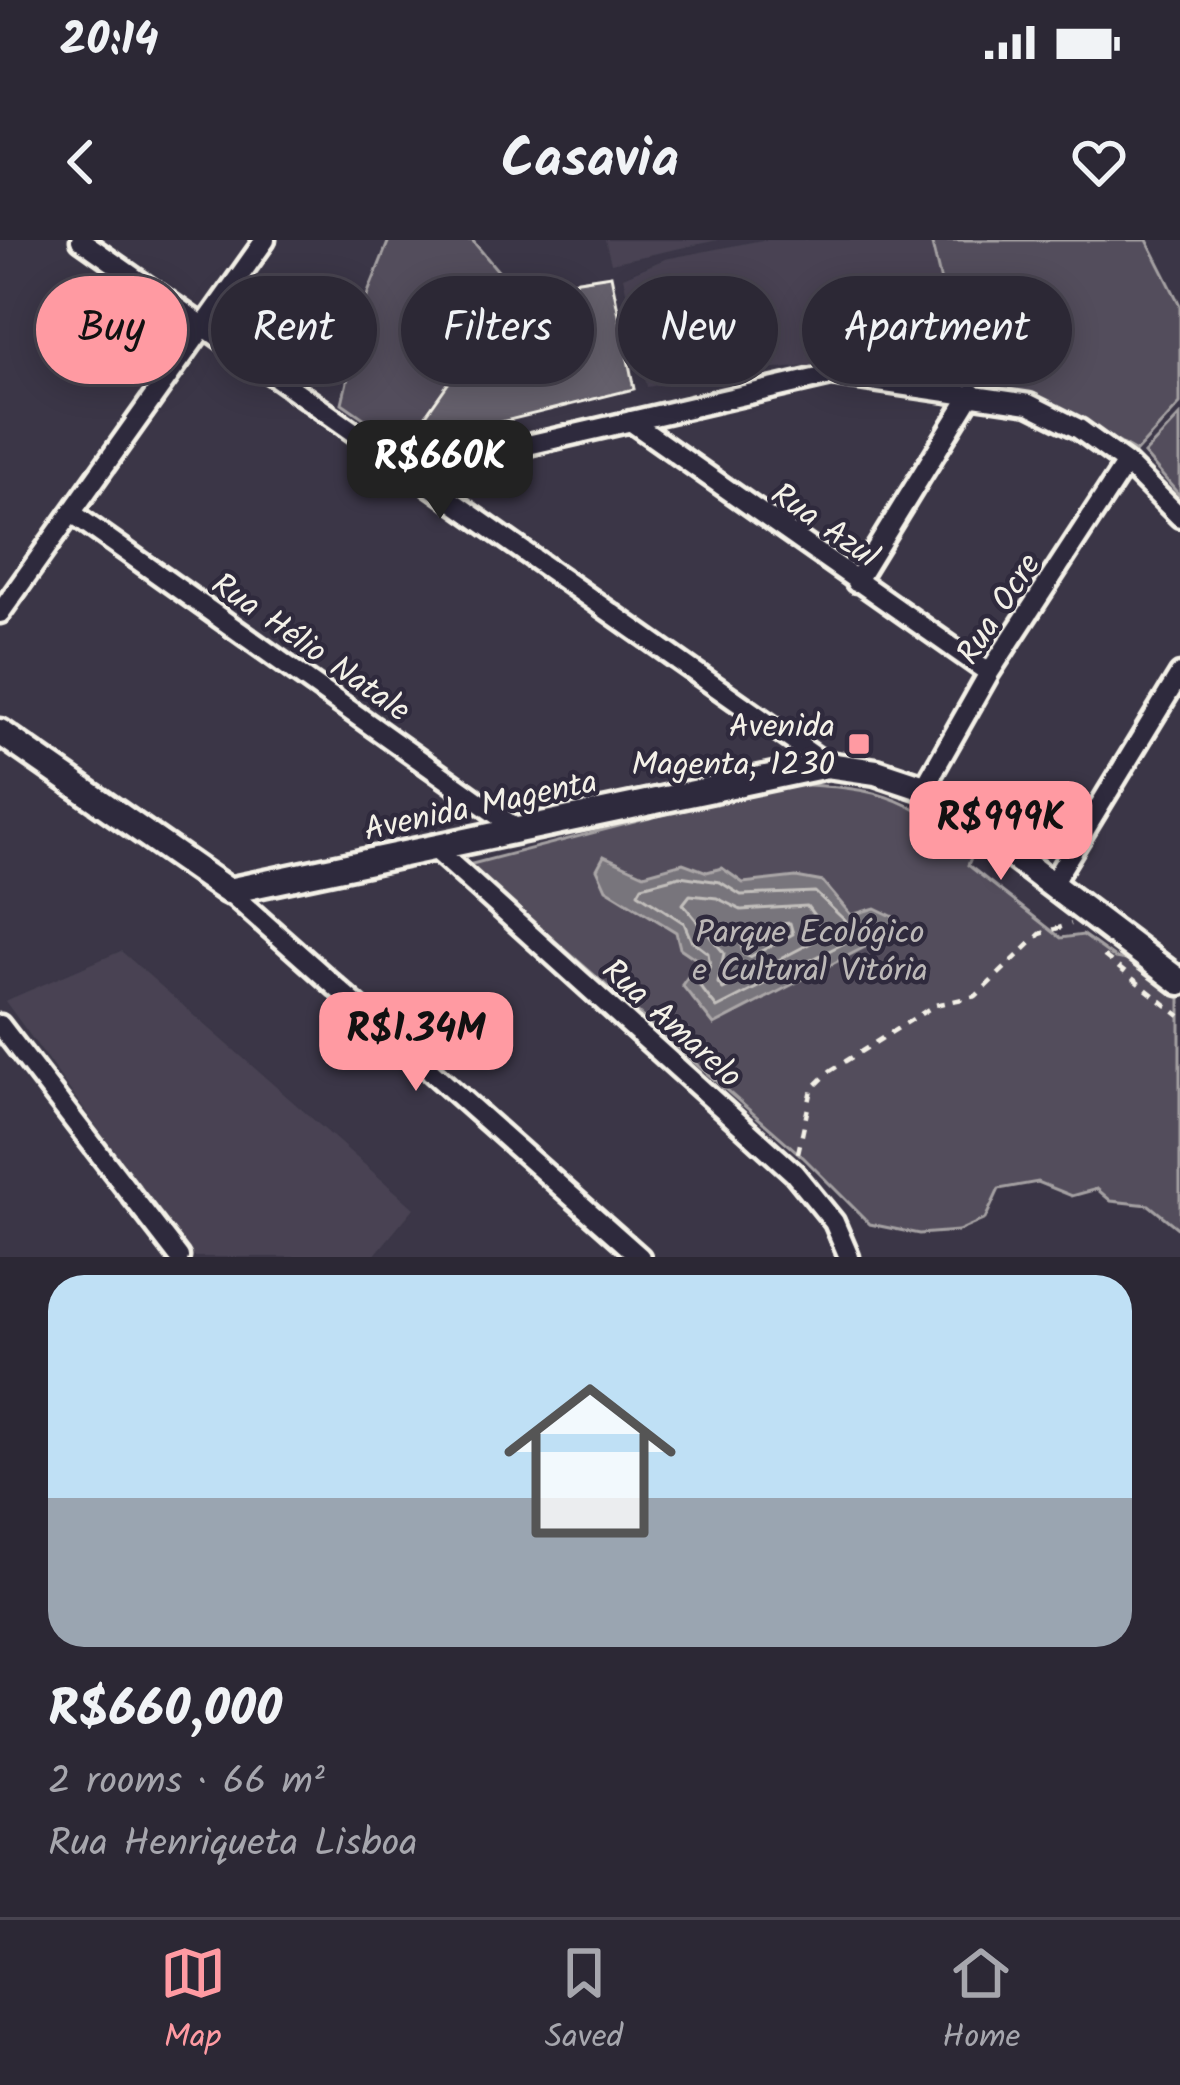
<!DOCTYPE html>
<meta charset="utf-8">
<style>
:root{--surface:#2c2835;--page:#34303d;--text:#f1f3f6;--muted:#a6a6ad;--line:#484450;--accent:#ff9aa2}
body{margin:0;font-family:Kalam,sans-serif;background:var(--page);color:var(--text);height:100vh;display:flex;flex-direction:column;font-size:45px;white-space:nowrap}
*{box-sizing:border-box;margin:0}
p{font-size:39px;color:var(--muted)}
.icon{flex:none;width:66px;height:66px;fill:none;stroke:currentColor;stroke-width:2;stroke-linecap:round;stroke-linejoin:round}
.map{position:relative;height:1017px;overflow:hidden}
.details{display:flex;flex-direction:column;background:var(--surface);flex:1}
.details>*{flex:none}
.top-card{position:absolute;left:36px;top:36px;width:1110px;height:108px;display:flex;gap:24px}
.price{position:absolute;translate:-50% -102px;padding:0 27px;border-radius:24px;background:var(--accent);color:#111;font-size:39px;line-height:78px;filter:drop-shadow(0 3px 6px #0008)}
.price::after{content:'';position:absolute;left:50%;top:72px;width:36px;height:27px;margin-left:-18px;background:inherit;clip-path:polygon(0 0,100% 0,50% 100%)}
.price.selected{background:#222;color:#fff}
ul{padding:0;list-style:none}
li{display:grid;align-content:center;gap:24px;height:636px;padding:0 48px}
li+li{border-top:3px solid var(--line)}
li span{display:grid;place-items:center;height:372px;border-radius:36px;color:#555}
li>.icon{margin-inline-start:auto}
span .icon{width:216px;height:216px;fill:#fffc;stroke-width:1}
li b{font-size:51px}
.chip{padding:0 42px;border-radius:54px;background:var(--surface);box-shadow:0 6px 30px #0003,0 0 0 3px var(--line);font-size:42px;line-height:108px}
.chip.selected{background:var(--accent);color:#111}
.status{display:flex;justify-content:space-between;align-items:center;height:84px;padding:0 60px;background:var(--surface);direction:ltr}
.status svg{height:33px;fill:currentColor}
header{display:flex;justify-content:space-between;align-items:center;height:156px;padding:0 48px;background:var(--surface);font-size:54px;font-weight:700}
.dock{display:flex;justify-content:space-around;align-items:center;height:168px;border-top:3px solid var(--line);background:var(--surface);font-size:33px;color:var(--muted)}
.dock a{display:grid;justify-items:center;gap:6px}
.dock .selected{color:var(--accent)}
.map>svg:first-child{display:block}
.built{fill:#484352}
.green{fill:#534e5c;stroke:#a4a0a2;stroke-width:3}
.water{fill:#78747b;stroke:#aaa6a7;stroke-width:3}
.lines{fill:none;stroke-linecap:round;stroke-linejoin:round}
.shore{stroke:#c2bfbc;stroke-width:3}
.building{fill:#65616c;stroke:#f4f1e8;stroke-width:3}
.minor-casing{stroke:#f4f1e8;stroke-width:27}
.tertiary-casing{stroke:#f4f1e8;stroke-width:33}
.path{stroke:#f4f1e8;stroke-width:4.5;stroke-dasharray:9 9;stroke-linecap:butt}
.minor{stroke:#2f2a3d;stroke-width:18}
.tertiary{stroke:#2f2a3d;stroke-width:24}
.poi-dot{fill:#ff9aa2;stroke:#2f2a3d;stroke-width:4.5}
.labels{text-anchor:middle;stroke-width:9;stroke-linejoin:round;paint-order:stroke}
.street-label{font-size:33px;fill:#f4f1e8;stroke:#2f2a3d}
.poi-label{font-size:33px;fill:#f4f1e8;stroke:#2f2a3d;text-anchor:end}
.park-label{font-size:33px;fill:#bcb8b7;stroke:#2f2a3d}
</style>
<div class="status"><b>20:14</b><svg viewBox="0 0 49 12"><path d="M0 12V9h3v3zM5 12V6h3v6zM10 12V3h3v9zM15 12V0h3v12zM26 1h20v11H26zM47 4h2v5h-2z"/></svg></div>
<header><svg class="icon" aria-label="back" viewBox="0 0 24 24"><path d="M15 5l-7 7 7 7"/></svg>Casavia<svg class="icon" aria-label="heart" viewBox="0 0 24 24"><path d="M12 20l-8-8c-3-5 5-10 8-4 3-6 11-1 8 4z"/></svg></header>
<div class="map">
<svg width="1180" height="1017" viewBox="0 0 1180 1017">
<rect width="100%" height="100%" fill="#3b3647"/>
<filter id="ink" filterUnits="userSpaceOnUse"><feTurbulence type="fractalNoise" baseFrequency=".00833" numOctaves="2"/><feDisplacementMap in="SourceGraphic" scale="24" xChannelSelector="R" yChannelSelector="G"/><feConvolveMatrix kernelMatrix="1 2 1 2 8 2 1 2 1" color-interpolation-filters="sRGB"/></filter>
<g filter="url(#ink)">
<path class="built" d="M605,0H718L611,23Z
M762,0H931L963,134L857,122L729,133L647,147L623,37L665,19Z
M121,711L414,968L373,1017H191L5,761Z"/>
<path class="green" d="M389,0H472L514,50L404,206L342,163L368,53Z
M931,0H1147L1180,65V164L1136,212L1060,169L963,134Z
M1180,176V256L1144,214Z
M782,544C870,547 908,551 972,615L968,625L1061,698L1083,695L1115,718L1167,727L1180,740V990L1149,965L1111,961L1097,949L1072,956L1038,942L999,949L985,979L958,991L919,994L870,984L803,917L468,625Z"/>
<path class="water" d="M604,616L644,634L683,623L707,632L722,628L743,643L796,637L823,642L851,675L875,668L896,678L892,693L714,785L682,745L699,721L680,708L676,692L606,649L597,629Z"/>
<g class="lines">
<path class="shore" d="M680,636L720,642L741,655L815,652L860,695L717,768L699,745L710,726L708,713L691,700L684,683L638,653L642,646Z
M690,655L717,658L741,670L807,666L828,694L723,749L718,743L724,713L683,664Z
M790,683L793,694L750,717L743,714L738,689Z"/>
</g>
<path class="building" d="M611,35L634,149L404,206L514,50Z"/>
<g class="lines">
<defs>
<path id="minor" d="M81,0L827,525
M630,181L989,433
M415,231L831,135L1029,164L1079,189L1126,223L1180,277
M72,273L517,589
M856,342L972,153
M0,373L265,0
M924,548L989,433L1126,223
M435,609L794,933L834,982L849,1017
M1052,644L1180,434
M228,651L640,1017
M0,785L179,1017"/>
<path id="tertiary" d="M0,492L228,651L827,525L876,532L924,548L1180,742"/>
</defs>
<use href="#minor" class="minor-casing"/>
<use href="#tertiary" class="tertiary-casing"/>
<path class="path" d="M1104,716L1180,776
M798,913L812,849L830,831L935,765L976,756L1040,694L1071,684"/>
<use href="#minor" class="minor"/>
<use href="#tertiary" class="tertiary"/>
</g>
</g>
<rect class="poi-dot" x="847" y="492" width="24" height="24" rx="6"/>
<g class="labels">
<g class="street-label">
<text transform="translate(826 284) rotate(35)" y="12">Rua Azul</text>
<text transform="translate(997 368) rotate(-57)" y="12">Rua Ocre</text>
<text transform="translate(312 406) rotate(35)" y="12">Rua Hélio Natale</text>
<text transform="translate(480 564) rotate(-12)" y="12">Avenida Magenta</text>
<text transform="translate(673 782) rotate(42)" y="12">Rua Amarelo</text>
</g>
<g class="poi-label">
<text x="835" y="497">Avenida<tspan x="835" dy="38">Magenta, 1230</tspan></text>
</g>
<g class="park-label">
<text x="810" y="703">Parque Ecológico<tspan x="810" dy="38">e Cultural Vitória</tspan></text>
</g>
</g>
</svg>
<b class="price selected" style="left:440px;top:282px">R$660K</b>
<b class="price" style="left:1001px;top:643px">R$999K</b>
<b class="price" style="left:416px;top:854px">R$1.34M</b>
<div class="top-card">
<a class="chip selected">Buy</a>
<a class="chip">Rent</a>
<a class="chip">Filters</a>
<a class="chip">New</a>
<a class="chip">Apartment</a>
</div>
</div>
<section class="details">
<ul>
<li><span style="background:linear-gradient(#bfe0f5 60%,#9aa5b1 0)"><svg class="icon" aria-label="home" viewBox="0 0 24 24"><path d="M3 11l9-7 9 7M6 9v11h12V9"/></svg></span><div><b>R$660,000</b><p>2 rooms · 66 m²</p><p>Rua Henriqueta Lisboa</p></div></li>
</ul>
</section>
<nav class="dock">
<a class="selected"><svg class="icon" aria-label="map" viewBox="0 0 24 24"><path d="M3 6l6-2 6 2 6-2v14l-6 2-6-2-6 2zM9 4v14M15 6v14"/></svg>Map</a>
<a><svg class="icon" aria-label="saved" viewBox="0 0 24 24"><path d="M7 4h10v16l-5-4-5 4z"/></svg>Saved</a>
<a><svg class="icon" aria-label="home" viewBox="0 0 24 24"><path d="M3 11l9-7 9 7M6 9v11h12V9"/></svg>Home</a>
</nav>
